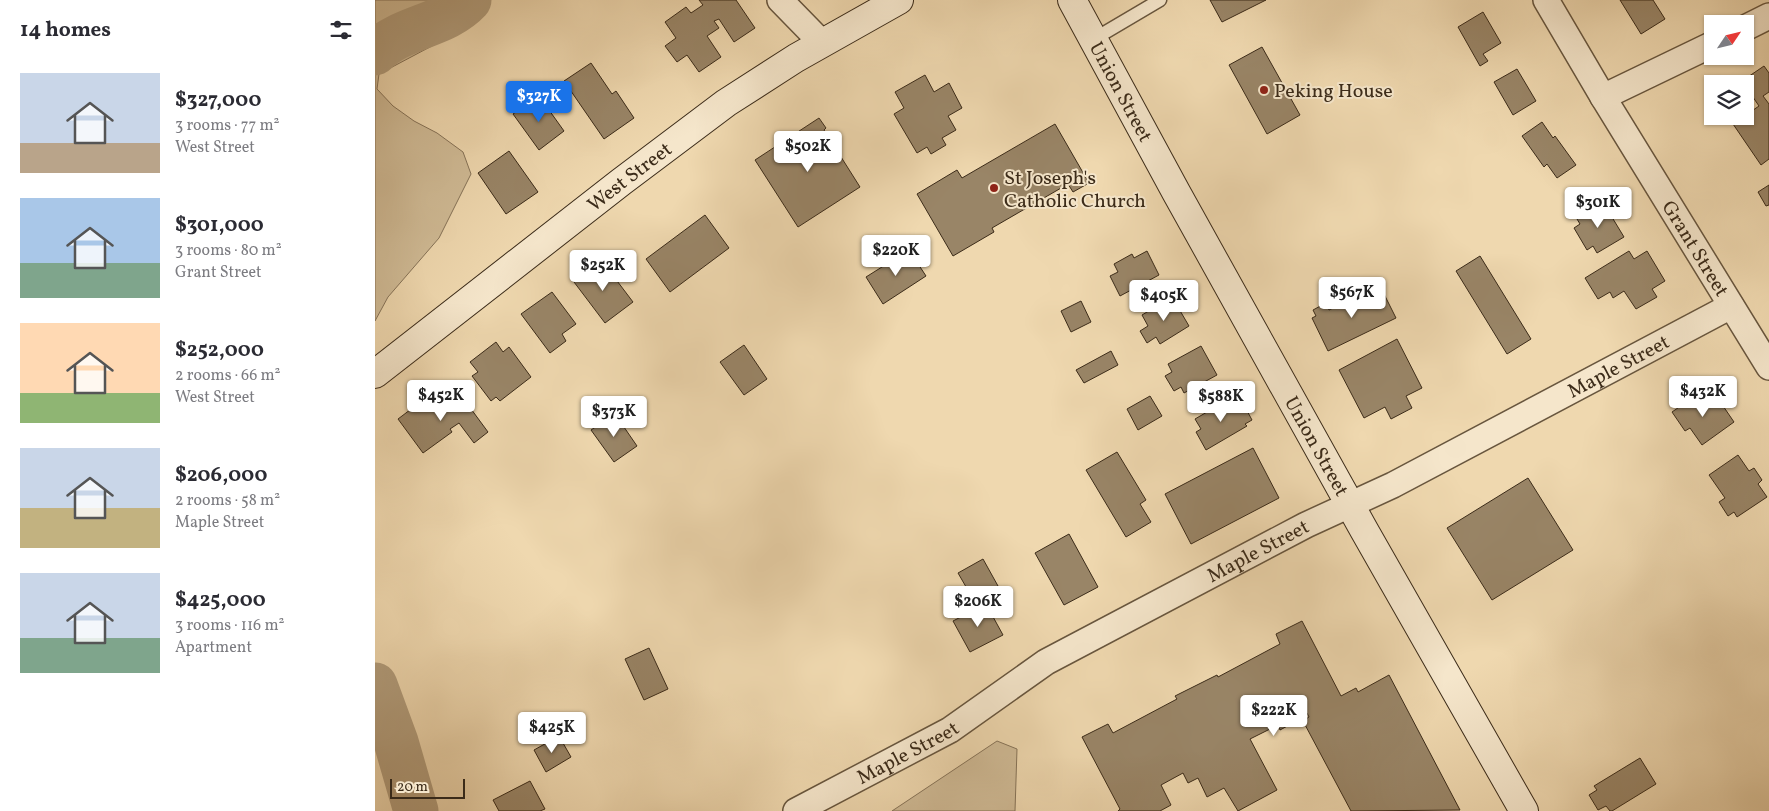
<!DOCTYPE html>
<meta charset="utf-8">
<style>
:root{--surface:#fff;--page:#f2f2f3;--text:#2b2b33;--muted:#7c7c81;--accent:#1a73e8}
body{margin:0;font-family:Vollkorn,serif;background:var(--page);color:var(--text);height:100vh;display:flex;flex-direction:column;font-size:19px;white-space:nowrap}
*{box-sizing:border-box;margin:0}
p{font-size:16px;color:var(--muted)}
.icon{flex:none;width:28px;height:28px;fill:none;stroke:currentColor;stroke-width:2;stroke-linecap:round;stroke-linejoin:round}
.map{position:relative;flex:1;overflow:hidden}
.sheet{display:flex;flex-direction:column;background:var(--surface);width:375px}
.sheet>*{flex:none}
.needle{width:32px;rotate:55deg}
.tools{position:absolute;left:1329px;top:15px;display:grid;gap:10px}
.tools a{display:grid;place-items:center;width:50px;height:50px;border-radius:0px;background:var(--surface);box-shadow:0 1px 4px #0004;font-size:25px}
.scale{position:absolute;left:15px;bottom:12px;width:75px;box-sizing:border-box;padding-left:5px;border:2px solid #3b2b19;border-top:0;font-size:14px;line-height:18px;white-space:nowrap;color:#3b2b19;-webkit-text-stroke:4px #f5e6cb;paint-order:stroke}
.price{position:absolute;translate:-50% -42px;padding:0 11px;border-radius:5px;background:#fff;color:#222;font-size:16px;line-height:32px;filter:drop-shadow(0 1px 2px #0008)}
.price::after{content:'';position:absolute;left:50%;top:30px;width:15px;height:11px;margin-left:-8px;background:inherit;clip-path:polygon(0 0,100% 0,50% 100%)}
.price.current{background:var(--accent);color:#fff}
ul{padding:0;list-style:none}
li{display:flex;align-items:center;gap:15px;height:125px;padding:0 20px}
li span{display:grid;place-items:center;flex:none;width:140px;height:100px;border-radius:0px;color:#555}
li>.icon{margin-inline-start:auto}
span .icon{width:60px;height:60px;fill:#fffc;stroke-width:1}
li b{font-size:21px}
h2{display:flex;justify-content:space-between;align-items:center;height:60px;padding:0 20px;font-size:21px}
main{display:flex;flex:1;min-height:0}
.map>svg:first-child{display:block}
.green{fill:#d0bb96;stroke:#867358}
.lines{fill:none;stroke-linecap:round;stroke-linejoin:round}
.river{stroke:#b29d7c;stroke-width:45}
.building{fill:#998567;stroke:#3b2b19}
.lane-casing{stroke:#68563e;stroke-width:15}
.street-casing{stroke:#68563e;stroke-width:28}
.secondary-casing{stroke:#3b2b19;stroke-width:30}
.lane{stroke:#f5e6cb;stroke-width:12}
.street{stroke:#f5e6cb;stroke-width:25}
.secondary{stroke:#f5e6cb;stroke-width:28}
.poi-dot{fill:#8f2418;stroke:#f5e6cb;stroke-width:2}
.labels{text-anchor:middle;stroke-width:4;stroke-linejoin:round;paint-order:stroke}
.poi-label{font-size:20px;fill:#3b2b19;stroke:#f5e6cb;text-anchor:start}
.street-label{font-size:20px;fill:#3b2b19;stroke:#f5e6cb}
</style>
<main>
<section class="sheet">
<h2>14 homes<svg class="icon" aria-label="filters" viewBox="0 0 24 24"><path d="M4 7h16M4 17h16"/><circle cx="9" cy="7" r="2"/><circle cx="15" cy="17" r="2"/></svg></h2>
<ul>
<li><span style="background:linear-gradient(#c9d6e8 70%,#b9a48a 0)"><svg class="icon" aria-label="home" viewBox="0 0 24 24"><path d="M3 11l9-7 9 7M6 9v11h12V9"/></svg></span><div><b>$327,000</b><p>3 rooms · 77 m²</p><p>West Street</p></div></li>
<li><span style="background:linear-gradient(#a9c7e8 65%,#7fa58c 0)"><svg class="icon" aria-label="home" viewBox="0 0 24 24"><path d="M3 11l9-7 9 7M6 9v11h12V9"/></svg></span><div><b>$301,000</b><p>3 rooms · 80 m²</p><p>Grant Street</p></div></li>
<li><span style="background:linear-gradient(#ffd9b3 70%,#8fb573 0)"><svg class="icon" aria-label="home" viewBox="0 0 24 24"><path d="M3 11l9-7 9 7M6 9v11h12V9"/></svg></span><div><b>$252,000</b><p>2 rooms · 66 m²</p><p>West Street</p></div></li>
<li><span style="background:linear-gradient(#c9d6e8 60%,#c2b280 0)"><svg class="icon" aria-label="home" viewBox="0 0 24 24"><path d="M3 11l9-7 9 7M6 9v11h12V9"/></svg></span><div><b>$206,000</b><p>2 rooms · 58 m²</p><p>Maple Street</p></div></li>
<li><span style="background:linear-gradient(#c9d6e8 65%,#7fa58c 0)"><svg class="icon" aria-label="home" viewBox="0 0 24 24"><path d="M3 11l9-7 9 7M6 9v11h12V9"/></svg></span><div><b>$425,000</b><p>3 rooms · 116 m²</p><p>Apartment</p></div></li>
</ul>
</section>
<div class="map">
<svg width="1394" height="811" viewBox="0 0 1394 811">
<rect width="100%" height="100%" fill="#efd8af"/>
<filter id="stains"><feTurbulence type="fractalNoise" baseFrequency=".004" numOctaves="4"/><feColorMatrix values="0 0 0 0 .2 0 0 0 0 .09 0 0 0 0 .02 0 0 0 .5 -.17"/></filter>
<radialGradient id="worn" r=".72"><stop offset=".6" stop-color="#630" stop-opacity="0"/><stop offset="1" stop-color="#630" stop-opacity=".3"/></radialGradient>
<path class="green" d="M0,0H102L94,20L70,39L4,74L2,89L18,106L39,121L62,133L88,152L96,174L64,238L13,297L0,321Z
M622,741L642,749L640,811H517Z"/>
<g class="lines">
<path class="river" d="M0,53C26,26 69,27 94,0
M0,685L21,742L41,811"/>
</g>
<path class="building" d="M324,0H361L380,28L359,42L344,19L339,21L344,28L332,36L346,57L324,72L312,55L302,62L290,46L301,38L290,22L311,7L316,13L328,5Z
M835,0H891L847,22Z
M1245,0H1278L1290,19L1266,34Z
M1108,12L1126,43L1108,54L1113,61L1105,66L1083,27Z
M887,47L925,115L892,134L854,65Z
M216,63L237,94L241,91L259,118L229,139L189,81Z
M1389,66L1394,73V92L1388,96L1394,104V159L1386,165L1358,124L1384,106L1367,81Z
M1142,69L1161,101L1138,115L1119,82Z
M550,75L559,92L574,83L587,108L573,116L581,130L567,138L571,145L556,154L552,147L542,153L519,114L529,108L520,92Z
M164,96L189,131L164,150L138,114Z
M444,118L451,128L449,130L485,187L423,227L380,160Z
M1167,122L1178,138L1180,136L1201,165L1182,178L1172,164L1169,167L1147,136Z
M680,124L714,183L698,192L693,184L617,228L619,232L578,256L542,194L582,170L587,178Z
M134,151L163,192L131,214L103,173Z
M1394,185V205L1391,206L1383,192Z
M1229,204L1249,237L1222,253L1218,246L1212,250L1199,228L1205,224L1202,219Z
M330,215L354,248L295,292L271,259Z
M534,250L551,276L508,304L491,277Z
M772,251L784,275L745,296L735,276L743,272L739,264L757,254L759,258Z
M1254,251L1259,259L1272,251L1290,281L1277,289L1282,297L1261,309L1249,291L1238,298L1235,292L1223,299L1210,278Z
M1105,256L1156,339L1132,354L1081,271Z
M227,261L258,302L230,323L199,282Z
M1006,288L1021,318L953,351L937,318L941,316L938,310L951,303L954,310L982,296L984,299Z
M177,292L201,324L187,334L191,341L175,353L146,314Z
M797,297L814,326L785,344L781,337L772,343L765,331L773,326L767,315Z
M706,301L716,322L696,332L686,311Z
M1022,339L1047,388L1031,396L1037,408L1016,419L1010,407L989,418L964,370Z
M121,342L128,352L134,347L156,377L125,401L121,397L116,401L97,376L103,372L95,362Z
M369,345L392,379L369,395L345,362Z
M826,346L842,375L809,393L806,387L799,391L790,376L797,372L793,364Z
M736,351L743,365L709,383L701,370Z
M1326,392L1336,406L1344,400L1359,422L1327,445L1315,428L1310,431L1297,412Z
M85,394L113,432L99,443L84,423L75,429L77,432L48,453L23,419L52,397L62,411Z
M775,396L787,416L763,430L752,409Z
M856,398L863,411L870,407L877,420L870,424L872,426L831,450L821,432L826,429L820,419Z
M240,414L262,446L239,462L216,430Z
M878,448L904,498L816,544L790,494Z
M742,452L771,500L765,504L776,522L751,537L711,470Z
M1363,455L1374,471L1379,468L1387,480L1383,484L1392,497L1362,517L1359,512L1353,516L1344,502L1350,498L1334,475Z
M1153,478L1198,550L1117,600L1072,528Z
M694,534L723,587L689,605L660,553Z
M608,559L623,586L598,599L583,573Z
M611,604L628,635L595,652L578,621Z
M927,621L966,696L981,688L983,692L1014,675L1085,810L976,811L928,721L934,717L932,713L926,716L927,718L905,730L903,725L875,739L902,790L863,811L849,788L832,797L823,778L813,783L808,773L786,785L796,805L785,811H743L745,809L707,737L733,724L738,733L802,699L800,696L842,675L843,677L905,644L901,634Z
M274,648L293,689L269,700L250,659Z
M184,736L196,757L171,772L159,750Z
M1265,758L1281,784L1237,811H1235L1231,806L1223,810L1214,795L1222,790L1219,786Z
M155,781L170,809L165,811H124L118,800Z"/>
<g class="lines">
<defs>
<path id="lane" d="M719,39L785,0"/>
<g id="street">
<path d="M405,0L447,43"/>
<path id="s1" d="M1171,0L1228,97L1394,367"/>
<path d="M1370,28L1394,16"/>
<path d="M1228,97L1338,44"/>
<path id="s2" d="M421,811L575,730L671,662L931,525L1018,485L1356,306"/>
</g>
<g id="secondary">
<path id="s3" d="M697,0L801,192L989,530L1149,811"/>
<path id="s4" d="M0,374L246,182L351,103L421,58L524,0"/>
</g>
</defs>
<use href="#lane" class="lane-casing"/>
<use href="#street" class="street-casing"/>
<use href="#secondary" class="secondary-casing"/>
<use href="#lane" class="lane"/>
<use href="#street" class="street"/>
<use href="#secondary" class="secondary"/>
</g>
<g class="poi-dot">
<circle cx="889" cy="90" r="5"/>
<circle cx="619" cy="188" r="5"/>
</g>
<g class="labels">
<g class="poi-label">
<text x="899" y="97">Peking House</text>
<text x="629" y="184">St Joseph's<tspan x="629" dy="23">Catholic Church</tspan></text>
</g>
<g class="street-label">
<text dy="7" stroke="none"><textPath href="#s3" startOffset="104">Union Street</textPath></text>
<text dy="7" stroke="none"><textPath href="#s4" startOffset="322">West Street</textPath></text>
<text dy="7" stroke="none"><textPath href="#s1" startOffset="290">Grant Street</textPath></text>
<text dy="7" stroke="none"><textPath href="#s2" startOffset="936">Maple Street</textPath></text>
<text dy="7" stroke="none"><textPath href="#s3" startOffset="509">Union Street</textPath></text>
<text dy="7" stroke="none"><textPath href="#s2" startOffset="531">Maple Street</textPath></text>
<text dy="7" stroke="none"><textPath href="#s2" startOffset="126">Maple Street</textPath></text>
</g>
</g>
<rect width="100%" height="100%" filter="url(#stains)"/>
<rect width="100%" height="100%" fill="url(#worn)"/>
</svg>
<div class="tools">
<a><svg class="needle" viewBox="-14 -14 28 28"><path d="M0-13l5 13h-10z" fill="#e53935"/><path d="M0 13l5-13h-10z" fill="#7c7c81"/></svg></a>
<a><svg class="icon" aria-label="layers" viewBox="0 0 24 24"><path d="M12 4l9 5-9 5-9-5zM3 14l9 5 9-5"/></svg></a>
</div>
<div class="scale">20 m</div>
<b class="price current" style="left:164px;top:123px">$327K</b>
<b class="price" style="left:433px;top:173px">$502K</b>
<b class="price" style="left:1223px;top:229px">$301K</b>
<b class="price" style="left:521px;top:277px">$220K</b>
<b class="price" style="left:228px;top:292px">$252K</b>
<b class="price" style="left:977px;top:319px">$567K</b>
<b class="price" style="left:789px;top:322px">$405K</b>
<b class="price" style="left:1328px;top:418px">$432K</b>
<b class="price" style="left:66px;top:422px">$452K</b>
<b class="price" style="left:846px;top:423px">$588K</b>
<b class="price" style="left:239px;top:438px">$373K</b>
<b class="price" style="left:603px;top:628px">$206K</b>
<b class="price" style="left:899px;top:737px">$222K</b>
<b class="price" style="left:177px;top:754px">$425K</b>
</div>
</main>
